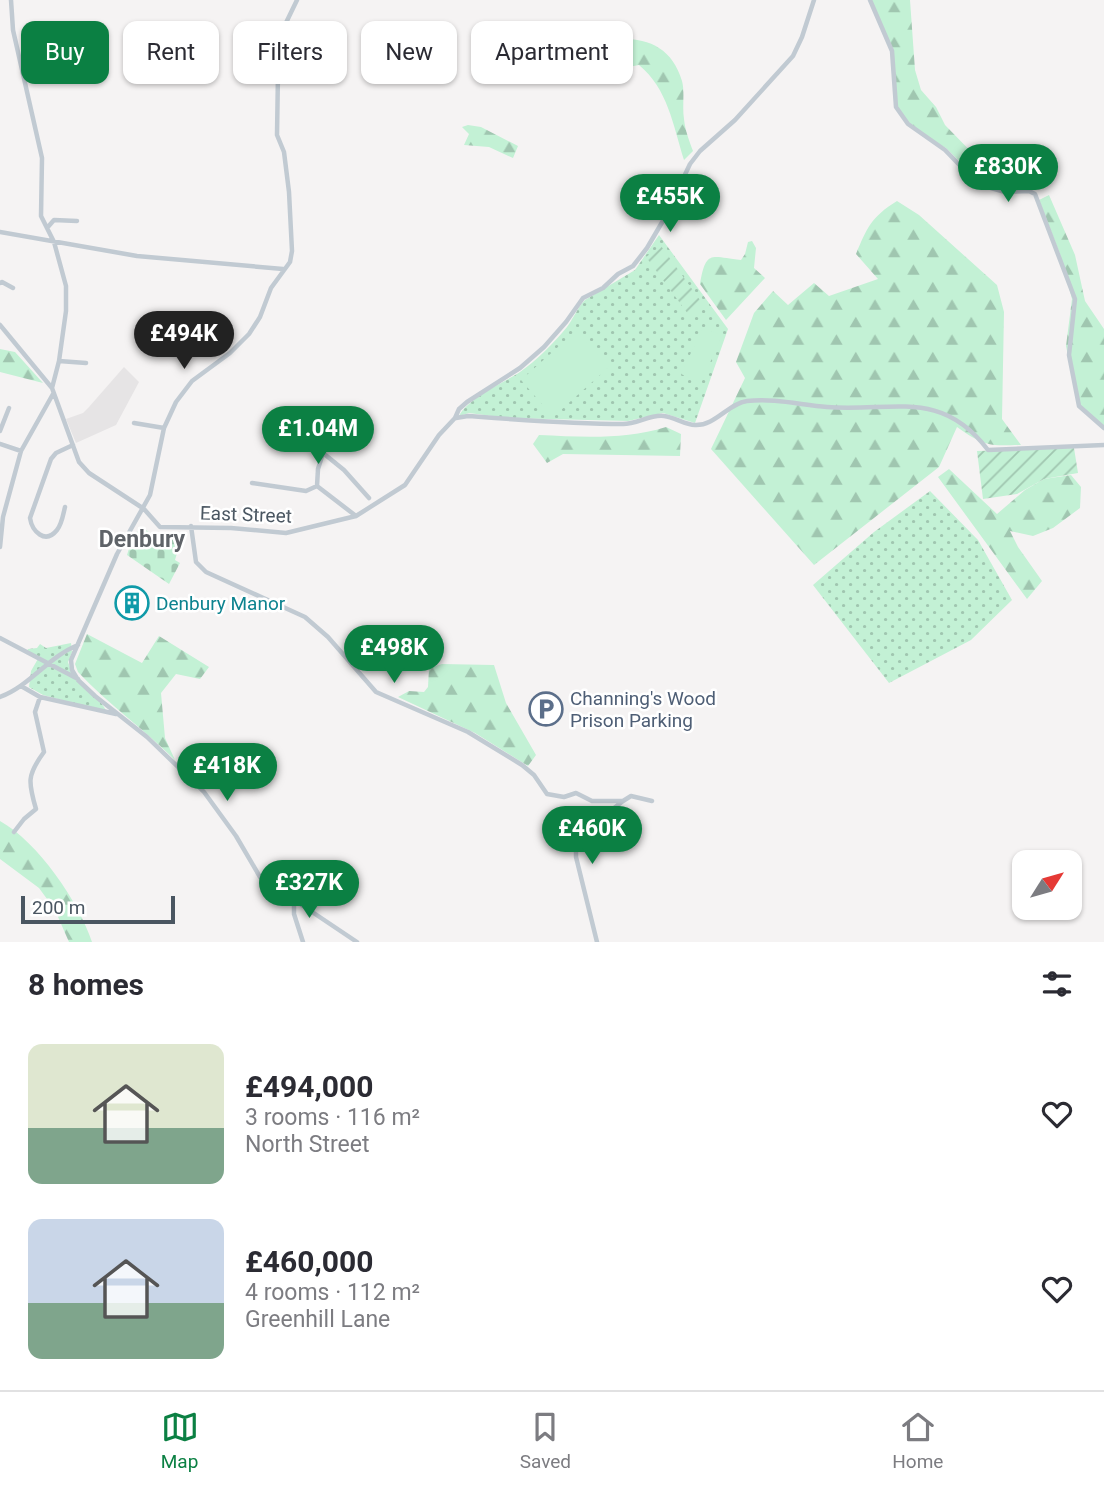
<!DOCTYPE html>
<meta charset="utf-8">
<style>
:root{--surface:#fff;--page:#f2f2f3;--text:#2b2b33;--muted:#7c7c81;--line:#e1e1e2;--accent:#0b8043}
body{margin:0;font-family:Roboto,sans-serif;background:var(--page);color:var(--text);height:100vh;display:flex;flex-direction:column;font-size:26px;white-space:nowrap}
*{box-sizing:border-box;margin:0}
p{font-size:23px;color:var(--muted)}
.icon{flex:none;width:38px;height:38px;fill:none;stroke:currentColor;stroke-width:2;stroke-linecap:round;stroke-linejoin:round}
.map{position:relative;height:942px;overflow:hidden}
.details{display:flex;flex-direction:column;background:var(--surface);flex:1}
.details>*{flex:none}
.hud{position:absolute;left:21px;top:21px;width:700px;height:63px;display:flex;gap:14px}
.needle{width:46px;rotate:53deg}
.fabs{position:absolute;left:1012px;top:850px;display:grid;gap:14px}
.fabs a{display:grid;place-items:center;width:70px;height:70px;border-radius:14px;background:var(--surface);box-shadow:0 2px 5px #0004;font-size:35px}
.scale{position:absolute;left:21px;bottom:18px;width:154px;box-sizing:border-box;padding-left:7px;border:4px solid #4a5661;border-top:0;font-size:19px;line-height:24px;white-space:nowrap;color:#4a5661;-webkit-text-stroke:5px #fff;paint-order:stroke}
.price{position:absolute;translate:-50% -60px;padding:0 16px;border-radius:24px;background:var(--accent);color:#fff;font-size:23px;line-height:46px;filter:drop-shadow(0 2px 4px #0008)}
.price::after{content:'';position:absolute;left:50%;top:42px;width:21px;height:16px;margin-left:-10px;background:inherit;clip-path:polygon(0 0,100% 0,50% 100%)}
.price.active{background:#222;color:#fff}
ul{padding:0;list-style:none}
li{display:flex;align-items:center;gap:21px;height:175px;padding:0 28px}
li span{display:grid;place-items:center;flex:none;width:196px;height:140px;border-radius:14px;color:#555}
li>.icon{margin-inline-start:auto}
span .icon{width:84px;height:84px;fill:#fffc;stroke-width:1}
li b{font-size:30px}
h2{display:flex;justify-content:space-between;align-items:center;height:84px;padding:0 28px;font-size:30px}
.pill{padding:0 24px;border-radius:14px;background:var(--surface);box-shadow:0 2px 5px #0004;font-size:24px;line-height:63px}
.pill.active{background:var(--accent);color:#fff}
.tabs{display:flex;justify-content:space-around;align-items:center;height:98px;border-top:2px solid var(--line);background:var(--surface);font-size:19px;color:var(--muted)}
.tabs a{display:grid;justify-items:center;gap:4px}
.tabs .active{color:var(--accent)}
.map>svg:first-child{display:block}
.education{fill:#e6e4e5}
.grass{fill:url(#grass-dots)}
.forest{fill:url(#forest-firs)}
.cemetery{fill:url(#cemetery-stones)}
.garden{fill:url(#garden-furrows)}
.pitch{fill:#c3f1d5}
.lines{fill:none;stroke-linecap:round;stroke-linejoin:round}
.street{stroke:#c1cad2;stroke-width:4.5}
.labels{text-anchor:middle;stroke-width:5;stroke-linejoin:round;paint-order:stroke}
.street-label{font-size:19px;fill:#4a5661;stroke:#fff}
.culture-label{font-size:19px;fill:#0d838f;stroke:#fff;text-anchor:start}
.service-label{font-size:19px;fill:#4e5e75;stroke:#fff;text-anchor:start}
.quarter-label{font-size:23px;font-weight:bold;fill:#5f6368;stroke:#fff}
</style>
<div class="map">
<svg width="1104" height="942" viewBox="0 0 1104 942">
<defs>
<pattern id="grass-dots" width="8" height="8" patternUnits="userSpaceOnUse" patternTransform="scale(1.75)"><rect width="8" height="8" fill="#c3f1d5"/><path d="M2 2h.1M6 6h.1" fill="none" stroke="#a0c6b0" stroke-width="1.8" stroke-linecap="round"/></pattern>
<pattern id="forest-firs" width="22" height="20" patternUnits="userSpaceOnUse" patternTransform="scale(1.75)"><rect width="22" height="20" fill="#c3f1d5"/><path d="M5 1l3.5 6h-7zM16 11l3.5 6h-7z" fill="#a0c6b0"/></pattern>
<pattern id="cemetery-stones" width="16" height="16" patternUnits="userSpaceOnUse" patternTransform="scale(1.75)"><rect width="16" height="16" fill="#c3f1d5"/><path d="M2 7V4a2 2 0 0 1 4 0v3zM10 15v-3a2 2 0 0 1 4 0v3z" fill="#a0c6b0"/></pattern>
<pattern id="garden-furrows" width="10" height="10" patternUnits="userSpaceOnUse" patternTransform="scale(1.75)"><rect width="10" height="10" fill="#c3f1d5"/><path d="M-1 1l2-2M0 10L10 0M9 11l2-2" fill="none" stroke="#a0c6b0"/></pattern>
</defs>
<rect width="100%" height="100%" fill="#f5f3f3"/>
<path class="education" d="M124,367L139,382L116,425L76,443L66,419L83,413L89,407Z"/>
<path class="grass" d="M659,235L728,329L695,423L663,413L628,421L507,418L469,413L459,416C468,398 503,383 520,372C537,360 554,343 567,327C574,318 577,308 585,300L635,270Z
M930,491L978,540L1012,600L971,640L889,683L813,585L874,532Z
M71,643L72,652L68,662C77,691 98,693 107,712L43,695L29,687L31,671L39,657L27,651L28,649L37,648L40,644L46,648Z"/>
<path class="forest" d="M870,0H910L915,70L921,90L936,107L945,125L987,168L1027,182L1032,191H999L979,181L946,148L926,137L908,122L896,107L893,49Z
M614,39C647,37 672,47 682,81C685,92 682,107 684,119C685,130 689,140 693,151L684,160C673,125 668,89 639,65L628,67L610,57L593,58L585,53L591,46Z
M468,125L481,127L518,146L513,158L489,147L464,145L469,134L462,127Z
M1049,195L1075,255L1085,301L1104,329V427L1078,404L1066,346L1072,299L1060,254L1039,200Z
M897,201L919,215L997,285L1004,312L1002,419L1021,445C988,446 984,446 957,427L939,467L814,565L711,449L745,378L736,362L754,313L773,291L788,305L814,283L829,296L878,279L856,254C867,228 871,217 897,201Z
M752,241L756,248L754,268L765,278L726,320L700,284C706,249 711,257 741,260L745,254L748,242Z
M0,349L15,352L43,383L0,372Z
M666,427L681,434L680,456L563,454L547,463L533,444L539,435C582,437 624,440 666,427Z
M949,469L997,514L1025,490L1044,479L1071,475L1081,487L1080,508L1053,528L1033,536L1010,531L1018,547L1042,581L1027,599L938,477Z
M87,634L142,663L159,636L209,667L200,679L176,674L161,693L165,738L175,760C144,729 108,704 78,672L75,664Z
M442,664L494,665L506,703L536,755L528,766L475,733L398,697L409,691L424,692L428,687L429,668Z
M0,821C38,842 79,902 92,942H69L55,910L39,888L0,859Z"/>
<path class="cemetery" d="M141,527L161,540L171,533L180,543L175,560L180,563L169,584L127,555L132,539Z"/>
<path class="garden" d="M661,246L705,307L691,318L646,257Z
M1074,448L1078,473L1044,479L1017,494L983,499L977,451Z"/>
<path class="pitch" d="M703,327L722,336L701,383L681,374Z
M576,331L609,367L553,417L521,380Z"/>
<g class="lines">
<path class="street" d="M11,0L13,30L42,158L41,216L54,242L66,286V311L59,361L52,388
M297,0L283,29L279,46L278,73L277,135L284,152L289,192L292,251L290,262L271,288L260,317L249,334L230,353L192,381L176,402L164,428L150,495L117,554L71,660L72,670L78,680L95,696L147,737L204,792L236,836L260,877L357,942
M870,0L892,51L896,107L908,124L945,150L974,180L991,188L1005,192L1029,191L1035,194L1075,299L1069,355L1079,406L1104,428
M47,228L54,220L77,221
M0,232L137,256L283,269
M0,283L2,282L13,288
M0,325L52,388L79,462L89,473L144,509L160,527L231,528L286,533L356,516L405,485L439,435L455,418L459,409L467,402L520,368L544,347L566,322L583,298L603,288L618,274L633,266L647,248L664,219L690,164L700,151L735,120L793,56L802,37L814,0
M59,361L86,363
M456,418L468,416C521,420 570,424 623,424C637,424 651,414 664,416C674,417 685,425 695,425C715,426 729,403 747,401C775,398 801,405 827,407C893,412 941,388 988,450L1104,445
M134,423L164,428
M271,429L323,453L344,470L369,498
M0,431L9,408
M0,444L21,451
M252,483L306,491L317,486L356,516
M317,486L318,469L323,453
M65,507C63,515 62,524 57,530C45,545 32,531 30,518L51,459L56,453L73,445
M191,526L196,562L206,572L305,617L328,637L376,692L468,732L522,765L534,775L547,794L564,797L576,793L592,801H623L631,796L652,801
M0,547L3,517L21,451L53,394
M0,638L78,679
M21,686L40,697L116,714
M0,697C30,686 48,657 78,645
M14,832L24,819L36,809C28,782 27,775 44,752L35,712L40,697
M294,898V914L303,942
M597,942L576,857V838L623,801"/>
</g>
<defs>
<symbol id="building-ring" viewBox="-11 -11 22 22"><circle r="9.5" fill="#fff" stroke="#0f9aa8" stroke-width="1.5"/><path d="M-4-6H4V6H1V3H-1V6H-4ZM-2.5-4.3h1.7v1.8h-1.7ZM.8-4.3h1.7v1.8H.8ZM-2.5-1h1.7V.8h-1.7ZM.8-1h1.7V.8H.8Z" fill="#0f9aa8"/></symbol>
<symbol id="parking-ring" viewBox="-11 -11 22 22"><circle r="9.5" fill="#fff" stroke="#5c6f8a" stroke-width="1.5"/><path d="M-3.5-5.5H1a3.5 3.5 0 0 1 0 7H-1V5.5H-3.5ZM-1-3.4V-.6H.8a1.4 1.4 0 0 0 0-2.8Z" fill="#5c6f8a"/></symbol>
</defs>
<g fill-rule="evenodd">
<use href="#building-ring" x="113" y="584" width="38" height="38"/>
<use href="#parking-ring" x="527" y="690" width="38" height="38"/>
</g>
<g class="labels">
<g class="street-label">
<text transform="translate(246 514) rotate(2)" y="7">East Street</text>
</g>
<g class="culture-label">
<text x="156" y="610">Denbury Manor</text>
</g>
<g class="service-label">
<text x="570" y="705">Channing's Wood<tspan x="570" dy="22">Prison Parking</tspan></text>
</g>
<g class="quarter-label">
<text x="142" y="547">Denbury</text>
</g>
</g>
</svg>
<div class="fabs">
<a><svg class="needle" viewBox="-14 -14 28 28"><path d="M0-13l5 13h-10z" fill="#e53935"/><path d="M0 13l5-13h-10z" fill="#7c7c81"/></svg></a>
</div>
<div class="scale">200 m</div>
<b class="price" style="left:1008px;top:204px">£830K</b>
<b class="price" style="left:670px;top:234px">£455K</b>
<b class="price active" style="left:184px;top:371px">£494K</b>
<b class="price" style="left:318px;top:466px">£1.04M</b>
<b class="price" style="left:394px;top:685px">£498K</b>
<b class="price" style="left:227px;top:803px">£418K</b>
<b class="price" style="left:592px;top:866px">£460K</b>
<b class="price" style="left:309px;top:920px">£327K</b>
<div class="hud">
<a class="pill active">Buy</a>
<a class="pill">Rent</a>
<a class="pill">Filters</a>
<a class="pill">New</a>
<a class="pill">Apartment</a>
</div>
</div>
<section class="details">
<h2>8 homes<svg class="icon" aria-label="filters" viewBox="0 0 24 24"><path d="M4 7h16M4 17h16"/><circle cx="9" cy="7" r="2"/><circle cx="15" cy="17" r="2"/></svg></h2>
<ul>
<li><span style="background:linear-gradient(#dfe7d0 60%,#7fa58c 0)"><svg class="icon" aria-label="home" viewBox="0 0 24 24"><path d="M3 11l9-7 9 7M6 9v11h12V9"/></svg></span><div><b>£494,000</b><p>3 rooms · 116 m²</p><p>North Street</p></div><svg class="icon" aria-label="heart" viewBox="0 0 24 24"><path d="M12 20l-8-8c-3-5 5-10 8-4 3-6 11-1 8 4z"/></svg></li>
<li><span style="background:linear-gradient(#c9d6e8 60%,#7fa58c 0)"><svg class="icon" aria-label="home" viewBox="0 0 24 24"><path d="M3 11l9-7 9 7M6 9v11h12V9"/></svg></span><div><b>£460,000</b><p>4 rooms · 112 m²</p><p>Greenhill Lane</p></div><svg class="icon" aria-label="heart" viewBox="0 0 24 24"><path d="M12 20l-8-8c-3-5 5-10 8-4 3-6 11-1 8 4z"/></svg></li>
</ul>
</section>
<nav class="tabs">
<a class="active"><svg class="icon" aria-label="map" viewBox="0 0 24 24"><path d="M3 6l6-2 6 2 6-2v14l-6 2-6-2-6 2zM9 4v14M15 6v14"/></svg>Map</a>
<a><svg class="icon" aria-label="saved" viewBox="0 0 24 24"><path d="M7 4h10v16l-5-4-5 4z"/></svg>Saved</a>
<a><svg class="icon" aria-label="home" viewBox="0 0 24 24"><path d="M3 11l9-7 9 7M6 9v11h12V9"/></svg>Home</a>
</nav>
